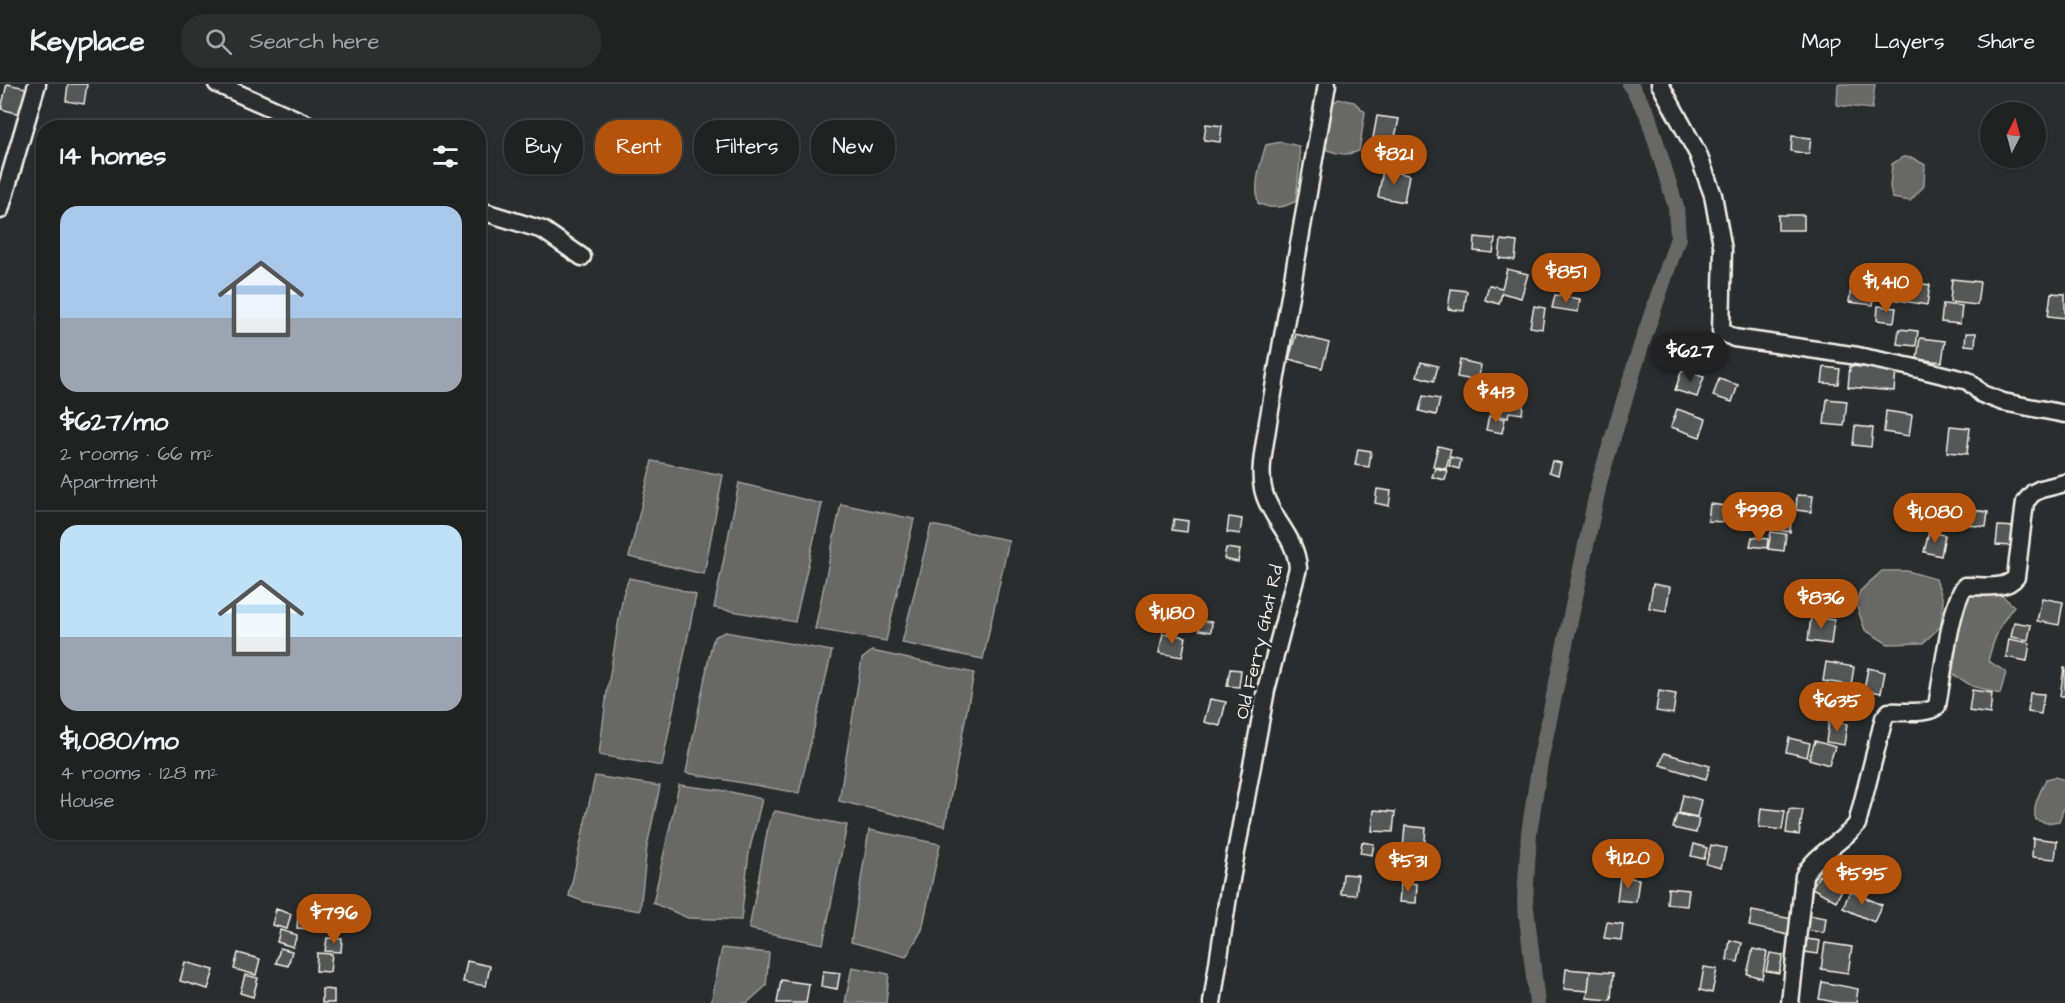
<!DOCTYPE html>
<meta charset="utf-8">
<style>
:root{--surface:#202222;--page:#2d2f2f;--text:#f1f3f6;--muted:#a2a4a5;--line:#3d3f40;--accent:#b45309}
body{margin:0;font-family:"Architects Daughter",sans-serif;background:var(--page);color:var(--text);height:100vh;display:flex;flex-direction:column;font-size:22px;white-space:nowrap}
*{box-sizing:border-box;margin:0}
p{font-size:20px;color:var(--muted)}
.icon{flex:none;width:33px;height:33px;fill:none;stroke:currentColor;stroke-width:2;stroke-linecap:round;stroke-linejoin:round}
.map{position:relative;flex:1;overflow:hidden}
.panel{position:absolute;left:36px;top:36px;width:450px;height:720px;display:flex;flex-direction:column;background:var(--surface);border-radius:24px;box-shadow:0 2px 4px #0004,0 0 0 2px var(--line)}
.panel>*{flex:none}
.top-card{position:absolute;left:504px;top:36px;width:570px;height:54px;display:flex;gap:12px}
.needle{width:39px;rotate:6deg}
.buttons{position:absolute;left:1980px;top:18px;display:grid;gap:12px}
.buttons a{display:grid;place-items:center;width:66px;height:66px;border-radius:50%;background:var(--surface);box-shadow:0 2px 4px #0004,0 0 0 2px var(--line);font-size:30px}
.price{position:absolute;translate:-50% -51px;padding:0 14px;border-radius:21px;background:var(--accent);color:#fff;font-size:20px;line-height:39px;filter:drop-shadow(0 2px 3px #0008)}
.price::after{content:'';position:absolute;left:50%;top:36px;width:18px;height:14px;margin-left:-9px;background:inherit;clip-path:polygon(0 0,100% 0,50% 100%)}
.price.current{background:#222;color:#fff}
ul{padding:0;list-style:none}
li{display:grid;align-content:center;gap:12px;height:318px;padding:0 24px}
li+li{border-top:2px solid var(--line)}
li span{display:grid;place-items:center;height:186px;border-radius:18px;color:#555}
li>.icon{margin-inline-start:auto}
span .icon{width:108px;height:108px;fill:#fffc;stroke-width:1}
li b{font-size:26px}
h2{display:flex;justify-content:space-between;align-items:center;height:72px;padding:0 24px;font-size:26px}
.tag{padding:0 21px;border-radius:24px;background:var(--surface);box-shadow:0 2px 4px #0004,0 0 0 2px var(--line);font-size:21px;line-height:54px}
.tag.current{background:var(--accent);color:#fff}
header{display:flex;align-items:center;gap:36px;box-sizing:border-box;height:84px;padding:0 30px;background:var(--surface);border-bottom:2px solid var(--line)}
header strong{font-size:28px}
nav{display:flex;gap:33px;margin-inline-start:auto;font-size:21px}
.search{width:420px;height:54px;background:var(--page);display:flex;align-items:center;gap:15px;box-sizing:border-box;padding:0 21px;border-radius:24px;color:var(--muted);font-size:22px}
.map>svg:first-child{display:block}
.water{fill:#676866;stroke:#9f9f9a;stroke-width:1.5}
.lines{fill:none;stroke-linecap:round;stroke-linejoin:round}
.canal{stroke:#676866;stroke-width:16}
.building{fill:#555756;stroke:#f4f1e8;stroke-width:1.5}
.minor-casing{stroke:#f4f1e8;stroke-width:21}
.minor{stroke:#2a2d2e;stroke-width:16}
.labels{text-anchor:middle;stroke-width:5;stroke-linejoin:round;paint-order:stroke}
.street-label{font-size:18px;fill:#f4f1e8;stroke:#2a2d2e}
</style>
<header>
<strong>Keyplace</strong>
<div class="search"><svg class="icon" aria-label="search" viewBox="0 0 24 24"><circle cx="10" cy="10" r="6"/><path d="M15 15l6 6"/></svg>Search here</div>
<nav><a>Map</a><a>Layers</a><a>Share</a></nav>
</header>
<div class="map">
<svg width="2065" height="919" viewBox="0 0 2065 919">
<rect width="100%" height="100%" fill="#2a2d2e"/>
<filter id="ink" filterUnits="userSpaceOnUse"><feTurbulence type="fractalNoise" baseFrequency=".0167" numOctaves="2"/><feDisplacementMap in="SourceGraphic" scale="12" xChannelSelector="R" yChannelSelector="G"/><feConvolveMatrix kernelMatrix="1 2 1 2 8 2 1 2 1" color-interpolation-filters="sRGB"/></filter>
<g filter="url(#ink)">
<path class="water" d="M1838,0H1875L1872,25L1837,21Z
M1339,15L1354,18L1365,28L1359,67C1347,72 1339,70 1327,66L1325,60L1329,21Z
M1281,58L1299,62L1300,77L1296,117C1283,124 1272,126 1258,119C1254,99 1260,80 1266,61Z
M1903,73L1913,74L1925,81L1924,102L1910,117L1892,114L1890,102L1892,80Z
M652,377L723,391L704,490L629,473Z
M739,399L822,420L795,538L714,524Z
M841,420L914,435L886,557L815,545Z
M931,441L1009,456L983,575L902,559Z
M1882,487H1907L1936,495L1943,516L1941,542L1923,559L1888,560L1865,546L1856,520L1860,507Z
M629,494L672,503L696,511L662,682L599,671L607,608L623,511Z
M1994,505L2014,522C2000,539 1993,556 1988,577L2006,588L2000,610L1972,602L1951,589L1950,577L1968,508Z
M725,548L832,567L799,709L686,689L710,568L714,553Z
M872,567L974,589L945,742L839,717L862,575Z
M595,692L660,702L647,762L640,827L585,818L569,812Z
M2055,693L2065,696V721L2059,737L2047,739L2036,736C2031,723 2041,707 2046,695Z
M679,701L726,707L762,715L749,768L741,836L688,834L653,819Z
M775,727L847,741L823,860L749,845L769,738Z
M869,746L940,760L922,846L906,873L851,858Z
M722,864L769,869L766,902L747,919H711Z
M852,883L889,890L886,919H845Z"/>
<g class="lines">
<path class="canal" d="M1537,919L1525,816L1529,749L1540,678L1600,395L1641,262L1678,154L1676,123L1647,29L1630,0"/>
</g>
<path class="building" d="M7,0L26,4L20,30L1,25Z
M68,0H87L84,20L66,17Z
M1377,32L1399,35L1394,58L1373,54Z
M1206,40L1222,42L1220,58L1204,56Z
M1792,52L1811,54L1809,70L1791,67Z
M1383,86L1409,91L1404,118L1378,113Z
M1778,131H1804V146H1778Z
M1475,153L1495,155L1493,169L1474,167Z
M1501,156L1517,158L1515,176L1499,174Z
M1507,185L1528,190L1521,214L1502,209L1499,220L1485,216L1489,201L1502,204Z
M1952,195L1980,198L1977,221L1950,218Z
M1899,197L1930,201L1927,221L1896,216Z
M1851,203L1875,207L1873,221L1849,218Z
M1451,205L1467,207L1464,227L1448,225Z
M2051,209L2065,210V234L2048,232Z
M1555,211L1580,215L1578,228L1552,224Z
M1943,220L1962,222L1960,240L1941,238Z
M1534,222L1545,224L1542,245L1530,243Z
M1878,222L1896,224L1894,238L1877,236Z
M39,225H44V237L37,236Z
M1899,245L1918,247L1916,262L1897,260Z
M1966,249H1976L1975,262L1965,261Z
M1296,250L1329,259L1322,284L1289,275Z
M1920,254L1945,257L1942,278L1917,275Z
M1460,276L1481,281L1478,297L1457,293Z
M1421,278L1438,282L1434,297L1417,292Z
M1850,282L1896,286L1894,307L1848,303Z
M1824,283L1840,285L1838,300L1822,299Z
M1682,286L1704,293L1697,313L1675,306Z
M1719,295L1738,301L1732,318L1713,312Z
M1503,311L1524,315L1522,330L1509,328L1508,334L1499,332Z
M1423,312L1440,315L1436,331L1419,327Z
M1827,315L1847,317L1844,342L1824,340Z
M1677,325L1706,335L1700,353L1671,343Z
M1886,327L1912,331L1909,352L1884,348Z
M1489,332L1505,335L1502,349L1486,346Z
M1855,342L1873,344L1871,363L1853,361Z
M1950,342L1970,344L1967,370L1947,368Z
M1438,362L1451,365L1446,385L1433,382Z
M1358,365L1371,367L1369,383L1355,381Z
M1451,373L1461,376L1459,385L1449,382Z
M1552,377L1561,379L1558,391L1549,388Z
M1435,384L1448,387L1445,396L1432,393Z
M1377,405L1391,407L1389,422L1375,419Z
M1797,411L1813,412L1811,428L1796,426Z
M1710,420L1726,422L1724,438L1708,437Z
M1972,426L1988,428L1986,443L1970,441Z
M1229,433L1242,435L1240,450L1227,448Z
M1775,434L1791,436L1790,448L1774,445Z
M1174,435L1188,437L1187,448L1172,446Z
M1998,442L2016,443L2014,462L1996,461Z
M1771,448L1786,450L1784,467L1768,465Z
M1929,448L1945,451L1941,472L1924,468Z
M1752,453L1768,455L1767,464L1750,462Z
M1226,464L1240,466L1238,478L1224,475Z
M1653,500L1670,503L1666,527L1649,524Z
M2042,514L2063,518L2059,541L2037,537Z
M1811,533L1834,536L1831,560L1808,557Z
M1200,537L1212,538L1211,548L1199,546Z
M2014,538L2031,541L2028,556L2011,553Z
M1163,549L1186,553L1182,573L1159,569Z
M2009,555L2030,559L2027,577L2006,573Z
M1826,578L1854,583L1851,601L1823,597Z
M1868,584L1885,588L1881,609L1864,606Z
M2064,584H2065V612H2060Z
M1230,585L1241,586L1239,603L1227,602Z
M1972,606L1992,609L1990,630L1969,627Z
M1659,607L1676,610L1673,630L1656,627Z
M2030,609L2044,610L2041,630L2028,628Z
M1210,615L1226,618L1220,642L1204,638Z
M1829,637L1847,640L1844,661L1826,658Z
M1789,654L1810,659L1807,673L1786,668Z
M1815,657L1835,663L1829,681L1809,675Z
M1664,669L1710,682L1706,695L1660,681Z
M1683,711L1701,716L1697,733L1679,729Z
M1761,724L1785,727L1782,746L1759,743Z
M1789,725L1803,726L1799,751L1786,749Z
M1374,726L1395,728L1393,748L1372,747Z
M1677,730L1699,735L1696,749L1673,744Z
M1405,742L1426,744L1424,766L1403,764Z
M2033,754L2057,757L2055,775L2032,773Z
M1362,758L1374,760L1372,771L1360,769Z
M1694,760L1707,764L1704,775L1691,772Z
M1711,761L1726,764L1721,784L1706,780Z
M1417,769L1432,770L1431,781L1416,779Z
M1845,779L1860,787L1851,805L1835,797Z
M1343,790L1358,791L1356,811L1341,810Z
M1819,791L1843,804L1836,817L1812,804Z
M1620,793L1639,795L1636,818L1617,816Z
M1401,798L1417,800L1416,819L1399,818Z
M1668,804L1689,806L1687,822L1667,820Z
M1850,807L1882,821L1874,838L1843,824Z
M304,816L327,818L326,831L303,829Z
M276,825L291,830L287,845L272,841Z
M1752,827L1792,835L1788,851L1749,842Z
M298,831L322,833L320,846L297,844Z
M1808,831L1826,834L1824,849L1805,846Z
M1607,838L1623,840L1621,856L1604,854Z
M280,846L297,851L293,863L277,858Z
M327,854L342,855L341,868L325,867Z
M1807,855L1820,857L1818,870L1805,868Z
M1730,856L1742,859L1738,878L1727,876Z
M1825,859L1852,863L1848,889L1821,885Z
M280,864L292,867L288,882L276,879Z
M1753,865L1767,868L1762,894L1747,890Z
M238,869L260,875L256,891L234,885Z
M317,869L332,870L330,888L316,887Z
M1770,869L1783,871L1779,889L1766,887Z
M467,877L490,882L486,902L463,898Z
M185,878L214,886L208,905L180,897Z
M1704,883L1717,885L1712,909L1700,906Z
M1566,885L1590,887L1588,907L1564,905Z
M823,887L840,889L837,905L821,902Z
M1590,887L1613,889L1611,916L1587,914Z
M245,891L258,894L253,913L240,909Z
M781,896L809,900L806,919H777Z
M1822,898L1858,905L1856,919H1839L1819,915Z
M322,905L334,906V919H322Z"/>
<g class="lines">
<defs>
<path id="minor" d="M217,0L316,44
M1660,0L1698,70L1713,111L1723,166L1721,247L1734,254L1858,272L1911,283L1968,297L1982,310L2003,318L2065,330
M0,126L37,0
M478,126L543,146L582,173
M1212,919L1229,806L1266,606L1298,484C1296,454 1274,438 1265,412C1257,389 1265,362 1268,338L1327,0
M1790,919L1804,792C1816,769 1841,760 1857,740L1884,634L1889,628C1901,627 1929,631 1937,622C1942,596 1950,521 1965,502C1982,501 2005,507 2016,493L2025,418L2033,409L2041,405L2065,399"/>
</defs>
<use href="#minor" class="minor-casing"/>
<use href="#minor" class="minor"/>
</g>
</g>
<g class="labels">
<g class="street-label">
<text transform="translate(1259 558) rotate(-77)" y="6">Old Ferry Ghat Rd</text>
</g>
</g>
</svg>
<div class="buttons">
<a><svg class="needle" viewBox="-14 -14 28 28"><path d="M0-13l5 13h-10z" fill="#e53935"/><path d="M0 13l5-13h-10z" fill="#a2a4a5"/></svg></a>
</div>
<b class="price" style="left:1394px;top:102px">$821</b>
<b class="price" style="left:1566px;top:220px">$851</b>
<b class="price" style="left:1886px;top:230px">$1,410</b>
<b class="price current" style="left:1690px;top:299px">$627</b>
<b class="price" style="left:1496px;top:340px">$413</b>
<b class="price" style="left:1759px;top:459px">$998</b>
<b class="price" style="left:1935px;top:460px">$1,080</b>
<b class="price" style="left:1821px;top:546px">$836</b>
<b class="price" style="left:1172px;top:561px">$1,180</b>
<b class="price" style="left:1837px;top:649px">$635</b>
<b class="price" style="left:1628px;top:806px">$1,120</b>
<b class="price" style="left:1408px;top:809px">$531</b>
<b class="price" style="left:1862px;top:822px">$595</b>
<b class="price" style="left:334px;top:861px">$796</b>
<div class="top-card">
<a class="tag">Buy</a>
<a class="tag current">Rent</a>
<a class="tag">Filters</a>
<a class="tag">New</a>
</div>
<section class="panel">
<h2>14 homes<svg class="icon" aria-label="filters" viewBox="0 0 24 24"><path d="M4 7h16M4 17h16"/><circle cx="9" cy="7" r="2"/><circle cx="15" cy="17" r="2"/></svg></h2>
<ul>
<li><span style="background:linear-gradient(#a9c7e8 60%,#9aa5b1 0)"><svg class="icon" aria-label="home" viewBox="0 0 24 24"><path d="M3 11l9-7 9 7M6 9v11h12V9"/></svg></span><div><b>$627/mo</b><p>2 rooms · 66 m²</p><p>Apartment</p></div></li>
<li><span style="background:linear-gradient(#bfe0f5 60%,#9aa5b1 0)"><svg class="icon" aria-label="home" viewBox="0 0 24 24"><path d="M3 11l9-7 9 7M6 9v11h12V9"/></svg></span><div><b>$1,080/mo</b><p>4 rooms · 128 m²</p><p>House</p></div></li>
</ul>
</section>
</div>
